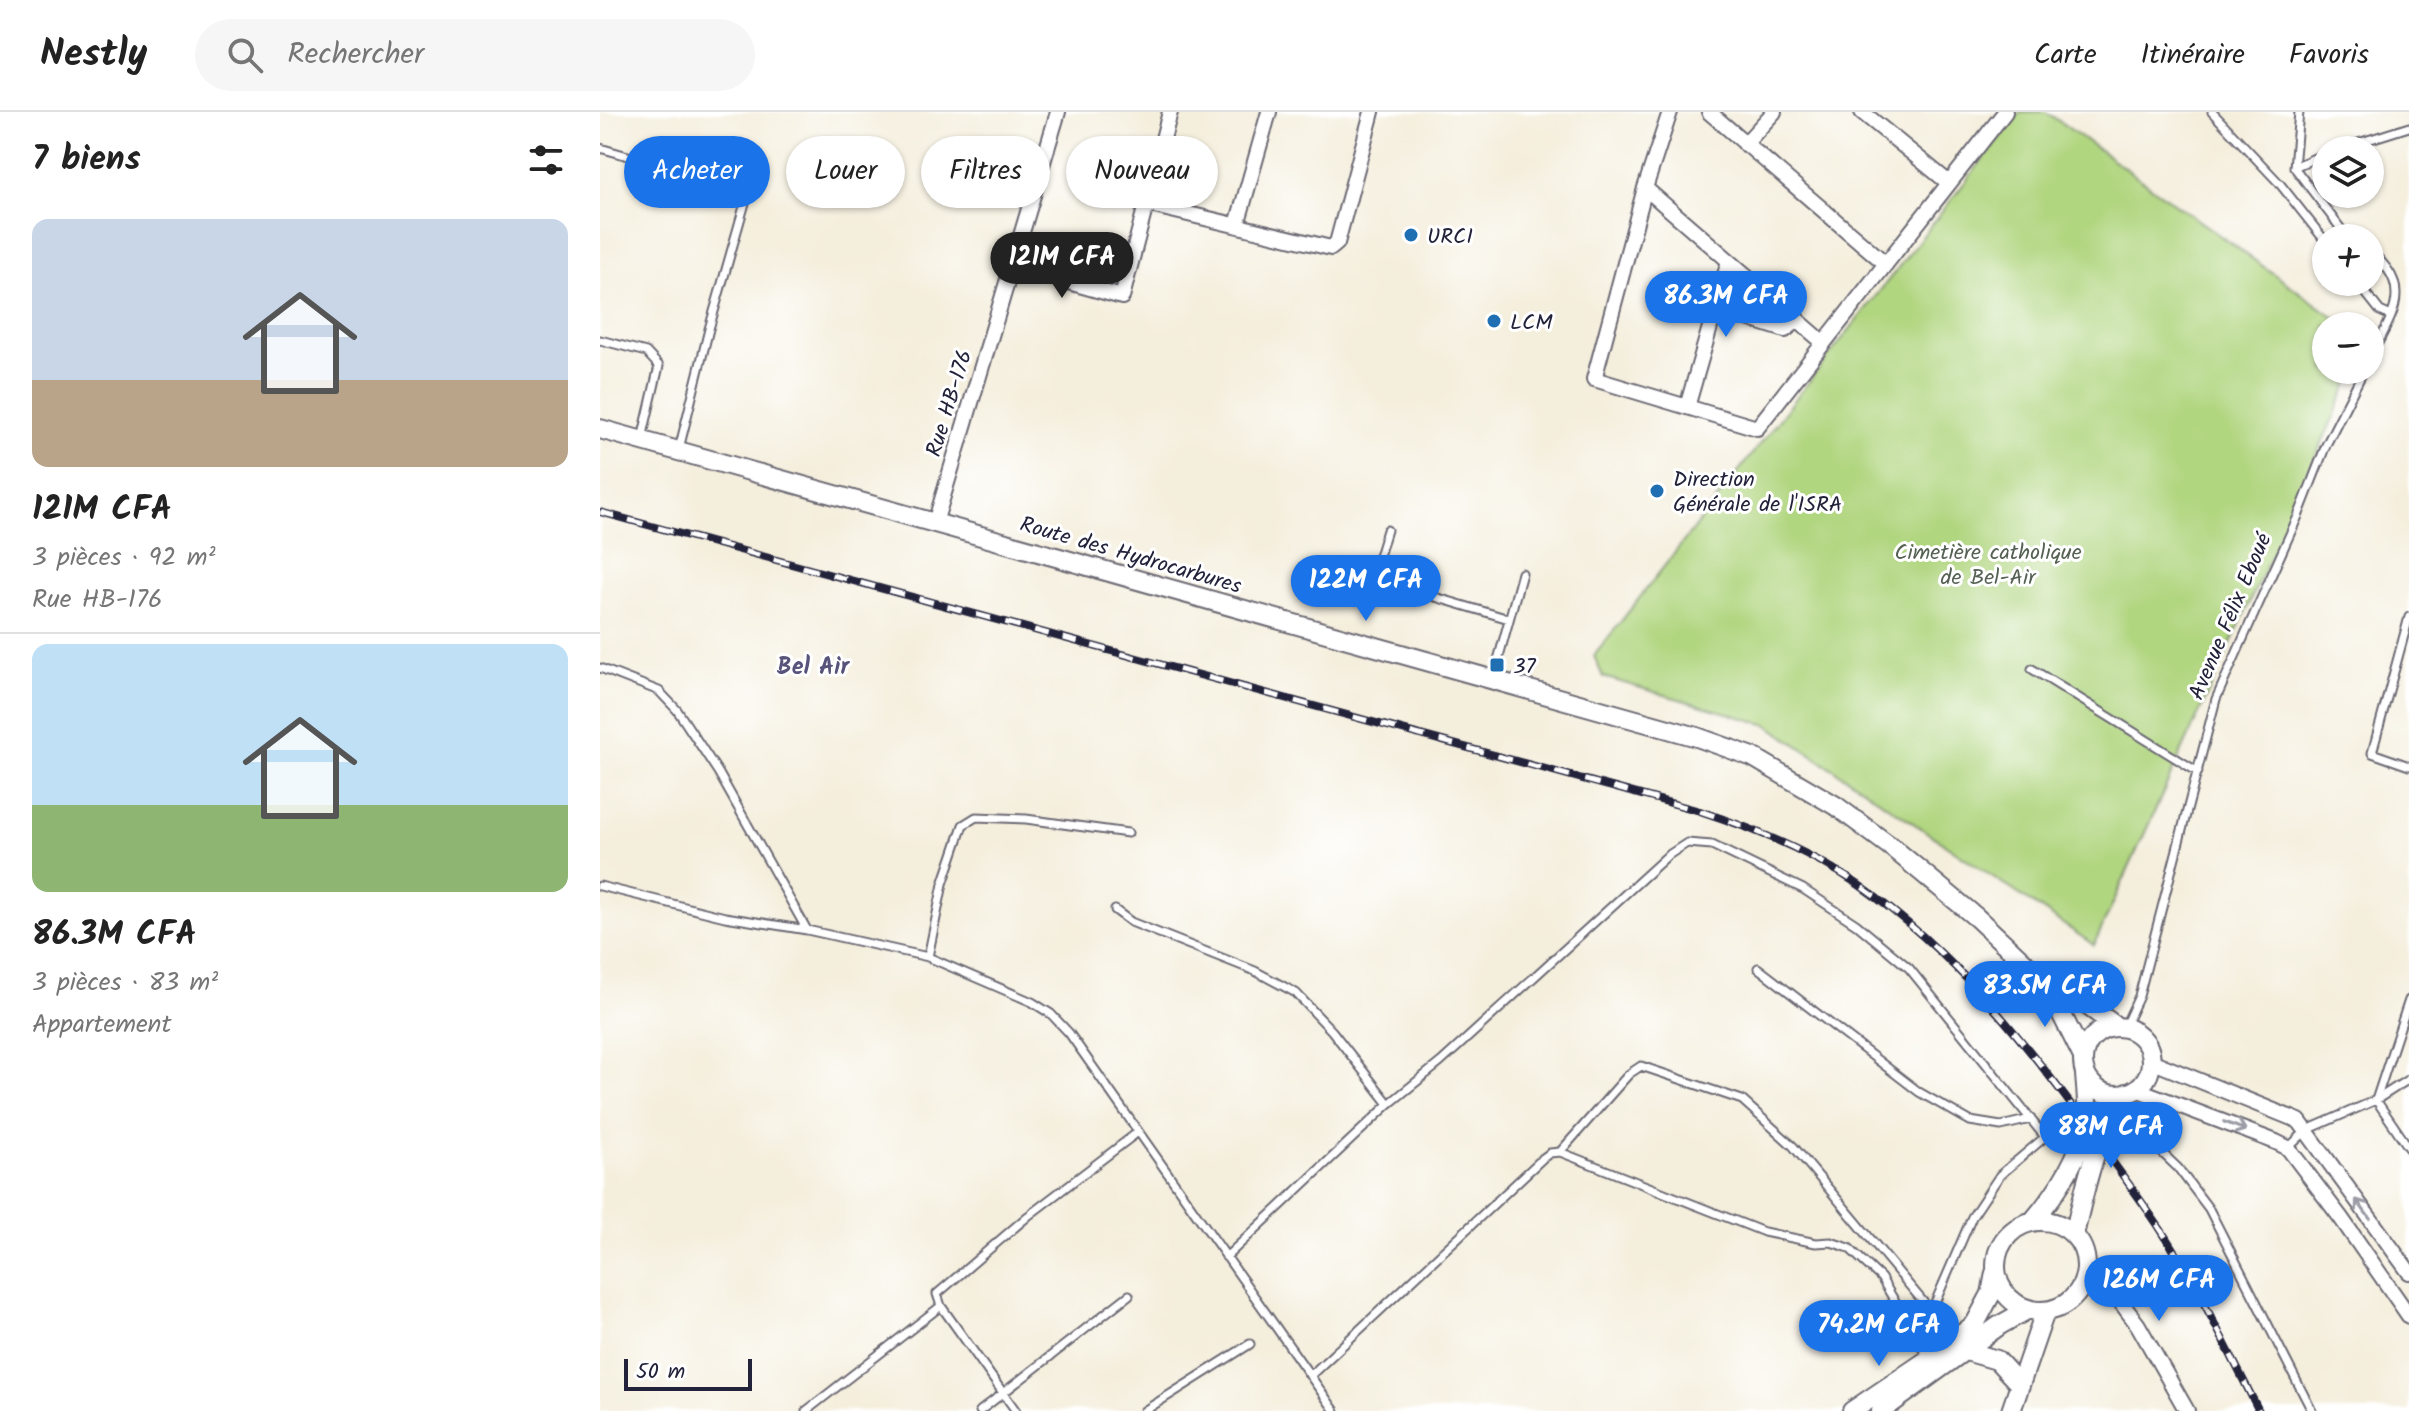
<!DOCTYPE html>
<html lang="fr">
<meta charset="utf-8">
<style>
:root{--surface:#fff;--page:#f6f6f6;--text:#222;--muted:#767676;--line:#e0e0e0;--accent:#1a73e8}
body{margin:0;font-family:Kalam,sans-serif;background:var(--page);color:var(--text);height:100vh;display:flex;flex-direction:column;font-size:30px;white-space:nowrap}
*{box-sizing:border-box;margin:0}
p{font-size:26px;color:var(--muted)}
.icon{flex:none;width:44px;height:44px;fill:none;stroke:currentColor;stroke-width:2;stroke-linecap:round;stroke-linejoin:round}
.map{position:relative;flex:1;overflow:hidden}
.panel{display:flex;flex-direction:column;background:var(--surface);width:600px}
.panel>*{flex:none}
.guide{position:absolute;left:24px;top:24px;width:760px;height:72px;display:flex;gap:16px}
.buttons{position:absolute;left:1712px;top:24px;display:grid;gap:16px}
.buttons a{display:grid;place-items:center;width:72px;height:72px;border-radius:50%;background:var(--surface);box-shadow:0 2px 6px #0004;font-size:40px}
.scale{position:absolute;left:24px;bottom:20px;width:128px;box-sizing:border-box;padding-left:8px;border:4px solid #22223b;border-top:0;font-size:22px;line-height:28px;white-space:nowrap;color:#22223b;-webkit-text-stroke:6px #fff;paint-order:stroke}
.price{position:absolute;translate:-50% -68px;padding:0 18px;border-radius:28px;background:var(--accent);color:#fff;font-size:26px;line-height:52px;filter:drop-shadow(0 2px 4px #0008)}
.price::after{content:'';position:absolute;left:50%;top:48px;width:24px;height:18px;margin-left:-12px;background:inherit;clip-path:polygon(0 0,100% 0,50% 100%)}
.price.selected{background:#222;color:#fff}
ul{padding:0;list-style:none}
li{display:grid;align-content:center;gap:16px;height:424px;padding:0 32px}
li+li{border-top:2px solid var(--line)}
li span{display:grid;place-items:center;height:248px;border-radius:16px;color:#555}
li>.icon{margin-inline-start:auto}
span .icon{width:144px;height:144px;fill:#fffc;stroke-width:1}
li b{font-size:34px}
h2{display:flex;justify-content:space-between;align-items:center;height:96px;padding:0 32px;font-size:34px}
.pill{padding:0 28px;border-radius:36px;background:var(--surface);box-shadow:0 2px 6px #0004;font-size:28px;line-height:72px}
.pill.selected{background:var(--accent);color:#fff}
header{display:flex;align-items:center;gap:48px;box-sizing:border-box;height:112px;padding:0 40px;background:var(--surface);border-bottom:2px solid var(--line)}
header strong{font-size:38px}
nav{display:flex;gap:44px;margin-inline-start:auto;font-size:28px}
.search{width:560px;height:72px;background:var(--page);display:flex;align-items:center;gap:20px;box-sizing:border-box;padding:0 28px;border-radius:44px;color:var(--muted);font-size:30px}
main{display:flex;flex:1;min-height:0}
.map>svg:first-child{display:block}
.green{fill:#b1d680;stroke:#6a7c5e;stroke-width:2}
.lines{fill:none;stroke-linecap:round;stroke-linejoin:round}
.service-casing{stroke:#6c6973;stroke-width:11}
.minor-casing{stroke:#6c6973;stroke-width:18}
.tertiary-casing{stroke:#6c6973;stroke-width:22}
.service{stroke:#fff;stroke-width:7}
.minor{stroke:#fff;stroke-width:14}
.tertiary{stroke:#fff;stroke-width:18}
.rail-casing{stroke:#22223b;stroke-width:8}
.rail{stroke:#fff;stroke-width:5;stroke-dasharray:15;stroke-linecap:butt}
.oneway{stroke:#9c9ca7}
.poi-dot{fill:#1f6fb2;stroke:#fff;stroke-width:3}
.labels{text-anchor:middle;stroke-width:6;stroke-linejoin:round;paint-order:stroke}
.poi-label{font-size:22px;fill:#22223b;stroke:#fff;text-anchor:start}
.street-label{font-size:22px;fill:#22223b;stroke:#fff}
.park-label{font-size:22px;fill:#546153;stroke:#fff}
.neighbourhood-label{font-size:24px;font-weight:bold;fill:#57537a;stroke:#fff}
</style>
<header>
<strong>Nestly</strong>
<div class="search"><svg class="icon" aria-label="search" viewBox="0 0 24 24"><circle cx="10" cy="10" r="6"/><path d="M15 15l6 6"/></svg>Rechercher</div>
<nav><a>Carte</a><a>Itinéraire</a><a>Favoris</a></nav>
</header>
<main>
<section class="panel">
<h2>7 biens<svg class="icon" aria-label="filters" viewBox="0 0 24 24"><path d="M4 7h16M4 17h16"/><circle cx="9" cy="7" r="2"/><circle cx="15" cy="17" r="2"/></svg></h2>
<ul>
<li><span style="background:linear-gradient(#c9d6e8 65%,#b9a48a 0)"><svg class="icon" aria-label="home" viewBox="0 0 24 24"><path d="M3 11l9-7 9 7M6 9v11h12V9"/></svg></span><div><b>121M CFA</b><p>3 pièces · 92 m²</p><p>Rue HB-176</p></div></li>
<li><span style="background:linear-gradient(#bfe0f5 65%,#8fb573 0)"><svg class="icon" aria-label="home" viewBox="0 0 24 24"><path d="M3 11l9-7 9 7M6 9v11h12V9"/></svg></span><div><b>86.3M CFA</b><p>3 pièces · 83 m²</p><p>Appartement</p></div></li>
</ul>
</section>
<div class="map">
<svg width="1809" height="1299" viewBox="0 0 1809 1299">
<rect width="100%" height="100%" fill="#fff"/>
<filter id="ink" filterUnits="userSpaceOnUse"><feTurbulence type="fractalNoise" baseFrequency=".0125" numOctaves="2"/><feDisplacementMap in="SourceGraphic" scale="16" xChannelSelector="R" yChannelSelector="G"/><feConvolveMatrix kernelMatrix="1 2 1 2 8 2 1 2 1" color-interpolation-filters="sRGB"/></filter>
<filter id="wash" filterUnits="userSpaceOnUse"><feTurbulence type="fractalNoise" baseFrequency=".006" numOctaves="4" result="noise"/><feDisplacementMap in="SourceGraphic" scale="32" xChannelSelector="R" yChannelSelector="G"/><feGaussianBlur stdDeviation="1.8" result="paint"/><feColorMatrix in="noise" values="0 0 0 0 0 0 0 0 0 0 0 0 0 0 0 0 0 1.4 0 .05"/><feComposite in="paint" operator="in"/></filter>
<g filter="url(#wash)">
<rect width="100%" height="100%" fill="#f4eedc"/>
<path class="green" d="M1420,0H1446L1747,214H1726V258H1755L1494,833L1168,613L1003,565L994,544Z"/>
</g>
<g filter="url(#ink)">
<g class="lines">
<defs>
<path id="service" d="M1612,0L1680,72L1726,130
M1699,0L1694,55L1748,126
M0,36L136,75L147,84L109,217L79,337
M1736,38L1809,15
M1694,55L1726,41
M1770,140C1778,144 1782,151 1788,158C1809,187 1784,217 1770,246
M1757,170L1780,199L1791,204
M0,228L46,240L59,254L42,327
M787,418L776,454L781,469L909,507
M1809,505L1772,641L1809,654
M0,556L59,579L77,598L118,660L207,818
M1432,557L1598,660
M893,566L922,461
M0,774L125,805L207,818L328,845L432,890L451,902L469,921L735,1299
M515,798L531,810L655,859L696,881L732,919L789,992
M328,845L343,772L363,713L376,705L426,707L528,721
M1158,856L1319,980L1370,1009L1401,1014L1431,1007
M1524,916L1539,884L1616,587L1699,402L1726,333L1764,258
M1776,988L1809,888
M1776,988L1809,1036
M1508,1013L1557,1036L1578,1056L1609,1097L1712,1299
M1688,1036L1707,1018L1776,988L1809,967
M960,1040L1029,962L1041,954L1142,988L1193,1034L1355,1228
M626,1145L789,992L841,950L1067,744L1087,731L1112,733L1203,777L1256,812L1309,856L1445,1025
M1331,1200L1372,1105L1400,1063L1445,1025L1482,1022
M710,1264L943,1046L950,1041L960,1040L1164,1120L1216,1131L1231,1130L1249,1136L1281,1166L1329,1247
M206,1299L341,1194
M380,1299L529,1183
M416,1299L341,1194L337,1182L428,1104L538,1020
M544,1299L650,1232"/>
<path id="minor" d="M1070,0L1045,76L994,267L1157,316L1405,0
M1109,0L1286,152
M1262,0L1349,71
M1145,32L1174,0
M1045,76L1224,231
M546,92L731,136L737,131L772,0
M637,113L669,0
M412,154L522,185L570,0
M1115,196L1185,218L1198,208
M1087,295L1129,149
M335,411L458,0
M1551,949L1699,1009L1809,1160
M1536,977L1676,1030L1688,1036L1741,1106L1809,1204
M1487,1156L1517,1185L1538,1213L1587,1299"/>
<path id="tertiary" d="M0,317L1097,625L1153,645L1236,694L1294,737L1377,806L1446,871L1473,883L1517,915
M1446,871L1483,945
M1483 949a34 34 0 1 1 68 0a34 34 0 1 1-68 0Z
M1396 1154a45 45 0 1 1 90 0a45 45 0 1 1-90 0Z
M1432,1110C1455,1083 1479,1048 1486,1012C1489,996 1486,979 1485,962
M1474,1123C1486,1072 1495,1024 1527,981
M1366,1239L1397,1248L1420,1273
M1252,1299L1329,1247L1375,1212L1391,1182L1395,1161
M1281,1299L1400,1213L1427,1198
M1411,1299L1445,1200"/>
</defs>
<use href="#service" class="service-casing"/>
<use href="#minor" class="minor-casing"/>
<use href="#tertiary" class="tertiary-casing"/>
<use href="#service" class="service"/>
<use href="#minor" class="minor"/>
<use href="#tertiary" class="tertiary"/>
<defs>
<path id="rail" d="M0,400L1100,699C1155,717 1211,740 1259,773C1355,841 1426,930 1494,1024C1516,1055 1540,1086 1561,1118C1598,1175 1628,1238 1659,1299"/>
</defs>
<use href="#rail" class="rail-casing"/>
<use href="#rail" class="rail"/>
</g>
<defs><path id="oneway-shaft" d="M-6 0H5M1.5-3L5.5 0L1.5 3" fill="none" stroke-width="1.6" stroke-linecap="round" stroke-linejoin="round" transform="scale(2)"/></defs>
<g class="oneway">
<use href="#oneway-shaft" transform="translate(1635 1014) rotate(21)"/>
<use href="#oneway-shaft" transform="translate(1763 1097) rotate(-126)"/>
</g>
</g>
<g class="poi-dot">
<circle cx="811" cy="123" r="8"/>
<circle cx="894" cy="209" r="8"/>
<circle cx="1057" cy="379" r="8"/>
<rect x="889" y="545" width="16" height="16" rx="4"/>
</g>
<g class="labels">
<g class="poi-label">
<text x="827" y="131">URCI</text>
<text x="910" y="217">LCM</text>
<text x="1073" y="374">Direction<tspan x="1073" dy="25">Générale de l'ISRA</tspan></text>
<text x="913" y="561">37</text>
</g>
<g class="street-label">
<text transform="translate(348 291) rotate(-73)" y="8">Rue HB-176</text>
<text transform="translate(531 442) rotate(16)" y="8">Route des Hydrocarbures</text>
<text transform="translate(1629 504) rotate(-67)" y="8">Avenue Félix Eboué</text>
</g>
<g class="park-label">
<text x="1388" y="447">Cimetière catholique<tspan x="1388" dy="25">de Bel-Air</tspan></text>
</g>
<g class="neighbourhood-label">
<text x="213" y="562">Bel Air</text>
</g>
</g>
</svg>
<div class="buttons">
<a><svg class="icon" aria-label="layers" viewBox="0 0 24 24"><path d="M12 4l9 5-9 5-9-5zM3 14l9 5 9-5"/></svg></a>
<a>+</a>
<a>−</a>
</div>
<div class="scale">50 m</div>
<b class="price selected" style="left:462px;top:188px">121M CFA</b>
<b class="price" style="left:1126px;top:227px">86.3M CFA</b>
<b class="price" style="left:766px;top:511px">122M CFA</b>
<b class="price" style="left:1445px;top:917px">83.5M CFA</b>
<b class="price" style="left:1511px;top:1058px">88M CFA</b>
<b class="price" style="left:1559px;top:1211px">126M CFA</b>
<b class="price" style="left:1279px;top:1256px">74.2M CFA</b>
<div class="guide">
<a class="pill selected">Acheter</a>
<a class="pill">Louer</a>
<a class="pill">Filtres</a>
<a class="pill">Nouveau</a>
</div>
</div>
</main>
